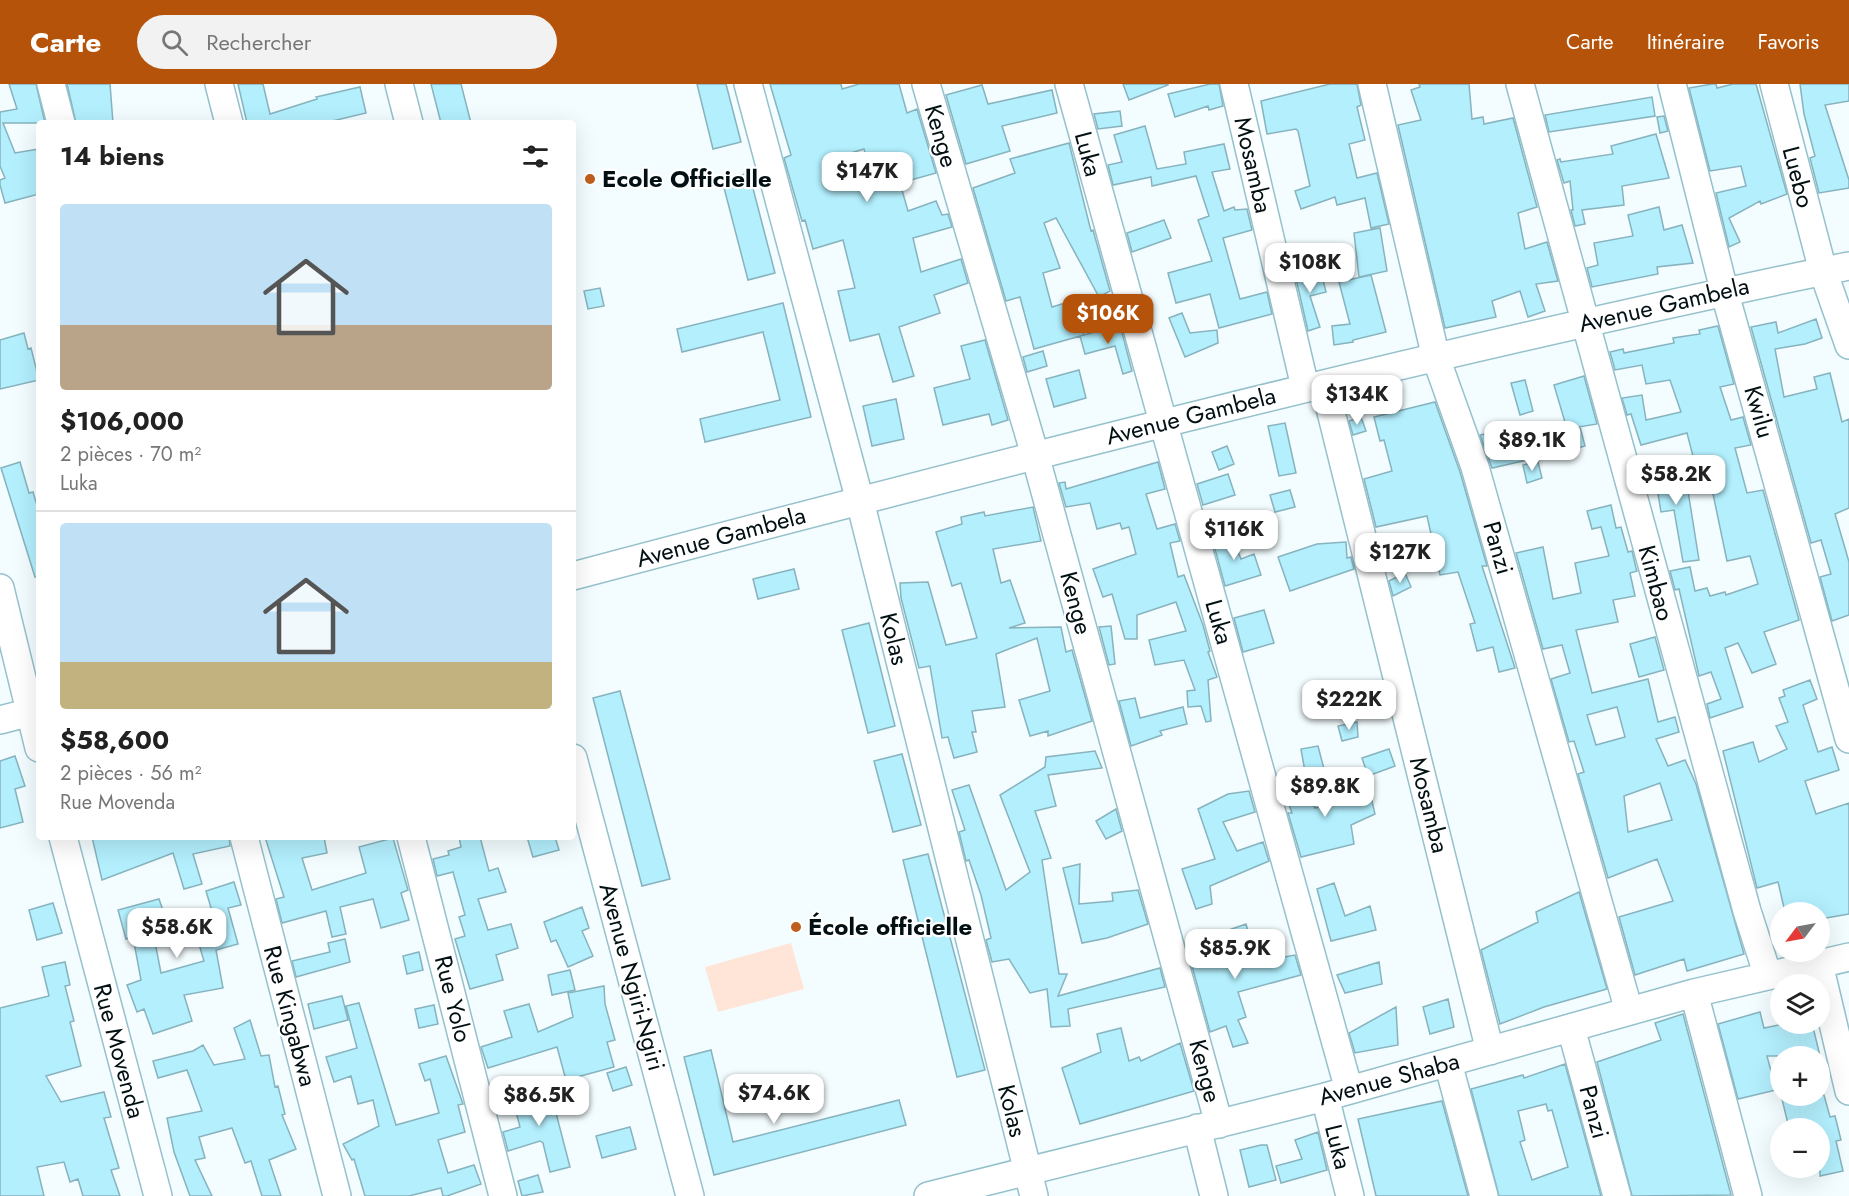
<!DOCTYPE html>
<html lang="fr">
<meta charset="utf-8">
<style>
:root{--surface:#fff;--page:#f2f2f2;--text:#222;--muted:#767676;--line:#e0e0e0;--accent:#b45309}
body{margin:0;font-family:Jost,sans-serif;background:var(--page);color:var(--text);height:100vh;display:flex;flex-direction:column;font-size:22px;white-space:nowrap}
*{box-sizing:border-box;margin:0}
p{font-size:20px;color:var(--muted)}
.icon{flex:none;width:33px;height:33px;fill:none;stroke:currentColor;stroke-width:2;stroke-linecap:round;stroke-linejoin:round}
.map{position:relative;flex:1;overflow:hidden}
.panel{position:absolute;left:36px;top:36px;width:540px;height:720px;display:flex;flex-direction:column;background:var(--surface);border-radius:6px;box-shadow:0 6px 24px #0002}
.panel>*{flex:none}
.needle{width:39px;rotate:238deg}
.controls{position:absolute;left:1770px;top:818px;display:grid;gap:12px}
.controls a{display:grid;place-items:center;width:60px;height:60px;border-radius:50%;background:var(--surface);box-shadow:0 6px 24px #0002;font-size:30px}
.price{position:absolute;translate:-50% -51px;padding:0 14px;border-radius:12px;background:#fff;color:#222;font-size:20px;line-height:39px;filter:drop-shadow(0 2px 3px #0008)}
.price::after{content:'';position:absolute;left:50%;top:36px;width:18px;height:14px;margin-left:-9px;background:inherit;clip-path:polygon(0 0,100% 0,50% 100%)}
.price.on{background:var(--accent);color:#fff}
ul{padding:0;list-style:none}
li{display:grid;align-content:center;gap:12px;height:318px;padding:0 24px}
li+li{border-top:2px solid var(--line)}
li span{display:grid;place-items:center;height:186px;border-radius:6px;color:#555}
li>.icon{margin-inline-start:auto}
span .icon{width:108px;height:108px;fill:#fffc;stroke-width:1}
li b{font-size:26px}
h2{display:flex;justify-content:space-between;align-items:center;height:72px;padding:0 24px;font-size:26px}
header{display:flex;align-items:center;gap:36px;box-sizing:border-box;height:84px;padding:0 30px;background:var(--accent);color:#fff}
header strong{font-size:28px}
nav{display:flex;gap:33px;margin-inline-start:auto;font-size:21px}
.search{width:420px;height:54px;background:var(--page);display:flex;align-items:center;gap:15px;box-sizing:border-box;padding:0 21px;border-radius:33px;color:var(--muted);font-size:22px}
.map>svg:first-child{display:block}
.green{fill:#ffe5d7}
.building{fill:#b3effd;stroke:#86b3be;stroke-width:1.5;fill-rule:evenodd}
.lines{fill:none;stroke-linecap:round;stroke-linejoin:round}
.minor-casing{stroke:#95c1cc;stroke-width:30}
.minor{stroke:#fff;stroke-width:27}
.poi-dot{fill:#bf5e1e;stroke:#fff;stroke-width:2}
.labels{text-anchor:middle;stroke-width:4.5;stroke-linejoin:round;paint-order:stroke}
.street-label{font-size:24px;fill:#021014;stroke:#fff}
.poi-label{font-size:24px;font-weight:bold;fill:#021014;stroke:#fff;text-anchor:start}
</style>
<header>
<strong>Carte</strong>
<div class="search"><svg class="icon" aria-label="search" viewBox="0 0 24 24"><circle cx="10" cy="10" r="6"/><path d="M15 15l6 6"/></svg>Rechercher</div>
<nav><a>Carte</a><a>Itinéraire</a><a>Favoris</a></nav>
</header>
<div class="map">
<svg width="1849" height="1112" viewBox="0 0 1849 1112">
<rect width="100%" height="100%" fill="#f3fcfe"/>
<path class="green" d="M791,859L804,905L718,928L705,883Z"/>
<path class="building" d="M9,0H36L45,39H3L15,69L39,65V110L5,119L0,101V96L5,94L0,82V28L17,25Z
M67,0H110L113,39H76Z
M238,0H263L270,30L317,15L316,13L360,3L366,29L324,39H247Z
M431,0H461L471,39H441Z
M697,0H726L741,58L713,65Z
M770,0H841L842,5L859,0H899L907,29L917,25L936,89L900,99L908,127L936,117L942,131L948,130L952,143L913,154L921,188L961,175L968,199L934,211L940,229L899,243L914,292L893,298L879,250L850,257L838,207L855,204L843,156L813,165L805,136L802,137L784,74L791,71ZM864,65L872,94L841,106L831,75Z
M1123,0H1168V1L1129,16Z
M1210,0H1219L1223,22L1209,26L1208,22L1175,33L1168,10Z
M1330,0H1357L1361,21L1357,23L1365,56L1349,60L1357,94L1377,89L1389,140L1371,144L1365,114L1337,121L1335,113L1301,125L1295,107L1310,102L1298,47L1296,45L1267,50L1261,17Z
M1419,0H1469L1472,35L1483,33L1484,40L1513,34L1537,123L1518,129L1525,165L1547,158L1558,197L1536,200L1545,227L1528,233L1520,207L1492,217L1496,233L1445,244L1398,41L1421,36L1411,6L1420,3Z
M1712,0H1716L1717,4L1733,0H1756L1787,110L1761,120L1760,117L1729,134L1740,158L1729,163L1716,109L1746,102L1741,82L1710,87L1689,4Z
M1800,0H1849V17L1825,21L1849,96V104L1819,109L1810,74L1815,72L1804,30Z
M982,1L988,20L1052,6L1057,29L1002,42L1010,67L966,80L946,11Z
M1652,13L1655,32L1549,48L1545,31Z
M1120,27L1122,42L1098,45L1094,30Z
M1664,32L1668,47L1660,49L1657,33Z
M1145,42L1157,85L1186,80L1184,68L1224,60L1230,85L1212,88L1224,127L1234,123L1235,126L1247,125L1252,146L1223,154L1240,215L1267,208L1272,230L1219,244L1210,210L1176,219L1168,189L1212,177L1198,136L1209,132L1196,92L1152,102L1151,93L1113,101L1108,81L1122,78L1114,51Z
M1656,50L1669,94L1622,102L1624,121L1582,126L1585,140L1575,142L1571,126H1573L1570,97L1564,99L1557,76L1560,75L1561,78L1613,70L1611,62Z
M1069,59L1091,147L1093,146L1110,207L1099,213L1056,134L1044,139L1060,184L1043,189L1052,223L1072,217L1084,251L1034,265L1020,213L1006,217L973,104L1015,89L1010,75Z
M749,89L775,189L748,196L722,96Z
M1659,123L1664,146L1682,141L1693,179L1657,183L1658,190L1592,203L1587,184L1598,181L1594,159L1633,152L1628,131Z
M1164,136L1171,154L1132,168L1127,149Z
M1380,144L1387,187L1359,193L1354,149Z
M1320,184L1326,208L1310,212L1320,243L1308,247L1295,190Z
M1371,191L1386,248L1353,256V258L1334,261L1332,242L1350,240L1339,198Z
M600,204L604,222L588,225L584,207Z
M783,219L811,333L705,358L700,335L780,316L763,248L682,268L677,245Z
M1182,229L1190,249L1217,246L1218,259L1185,273L1169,234Z
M1816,235L1822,254L1805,260L1775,265L1784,313L1817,305L1814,293L1830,289L1842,338L1849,335V424L1835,430L1849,478V531L1832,537L1820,493L1831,490L1821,456L1811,459L1751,243L1776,238L1778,249Z
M1120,241L1132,287L1123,290L1115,262L1085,270L1080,252Z
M1718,242L1734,300L1720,303L1731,336L1743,333L1751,361L1735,364L1747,409L1763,406L1799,536L1764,548L1776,580L1752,589L1738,559L1725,564L1743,623L1710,634L1707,620L1721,615L1711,588L1699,592L1679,505L1675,506L1670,487L1690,483L1695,507L1707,504L1710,512L1725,508L1726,511L1758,500L1750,472L1727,477L1708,386L1697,388L1687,349L1641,361L1631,330L1627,331L1622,314L1642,311L1646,336L1681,328L1670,296L1646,300L1642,281L1615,286L1610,268L1623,265L1624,269L1674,259L1673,254L1700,250L1699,246Z
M24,249L28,265L31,264L39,296L0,305V256Z
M985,256L1008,336L992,341L989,330L943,341L934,304L970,295L961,262Z
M1043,267L1047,282L1027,288L1023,273Z
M1079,286L1086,314L1054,323L1046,295Z
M1584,292L1597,340L1567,345L1554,301Z
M1525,296L1533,327L1520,331L1511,299Z
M896,315L904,355L872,362L863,322Z
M1435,318L1460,388L1487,482H1482L1515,584L1499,588L1493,563L1477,567L1470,540L1475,539L1458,488L1440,491L1427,432L1376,443L1364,395L1392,387L1384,356L1380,357L1374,333Z
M1361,333L1366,347L1353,351L1349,337Z
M1285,339L1296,389L1279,392L1268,342Z
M1580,343L1585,362L1560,369L1555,349Z
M1513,344L1523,377L1492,384L1480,351Z
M1227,362L1234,380L1219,386L1212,368Z
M20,378L29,409L33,408L39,428V492L35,493L1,384Z
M1158,378L1165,405L1146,410L1157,445L1175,440L1180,457L1170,459L1178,493L1184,491L1203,541L1210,567L1208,568L1217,593L1208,596L1211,637L1206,638L1201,622L1188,623L1187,607L1195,606L1184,576L1155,581L1149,556L1186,547L1176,518L1137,531V555H1125L1112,510L1103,513L1093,485L1136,470L1129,443L1122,445L1120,439L1097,445L1090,419L1066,423L1059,399L1065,398L1066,405Z
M1538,378L1542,394L1527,399L1523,381Z
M1684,382L1699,476L1683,478L1674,426L1661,428L1657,404L1648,406L1643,390Z
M1228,390L1235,411L1203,421L1197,400Z
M1290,406L1295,423L1275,428L1270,411Z
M1611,421L1616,444L1621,443L1628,468L1632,467L1636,484L1637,487L1630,489L1635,512L1613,516L1618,538L1576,546L1592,609L1648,595L1658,638L1675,633L1679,648L1656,655L1668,682L1685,676L1696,700L1744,870L1687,887L1684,875L1635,891L1619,833L1673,817L1657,775L1608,794L1578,690L1584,688L1574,657L1569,658L1551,595L1570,589L1562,561L1543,565L1516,469L1543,463L1553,515L1581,509L1575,479L1609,472L1601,443L1592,445L1587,427ZM1617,623L1625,653L1596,661L1587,631ZM1660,699L1672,736L1628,748L1624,712Z
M1033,423L1041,457L993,465L1001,499L1010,496L1025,539L1009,544L1061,543L1066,568L1072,566L1092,637L1048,652V647L1030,652L1019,616L1050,607L1037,554L996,570L1005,623L972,627L976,648H972L977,668L954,674L948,653L942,654L930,582L919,584L901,514L900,499L928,498L946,561L977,554L961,499L952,502L936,448L962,440L961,433L984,428L985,432Z
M1230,447L1241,475L1254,470L1261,491L1225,502L1212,454Z
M1346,458L1347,474L1351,473L1354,485L1290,507L1278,473L1317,460Z
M794,485L799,505L758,515L753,495Z
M1405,489L1411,503L1393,512L1389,497Z
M1264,526L1274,559L1243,568L1234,534Z
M869,539L895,642L868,649L842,546Z
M1111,542L1115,580L1109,581L1099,543Z
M1655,553L1664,586L1639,593L1630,560Z
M1810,596L1817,615L1803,621L1818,668L1832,663L1839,686L1805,697L1816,730L1849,719V830L1820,835V828H1785L1778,798L1757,804L1723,667L1753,658L1759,678L1787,665L1776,642L1788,638L1779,614L1785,612L1783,606Z
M620,607L670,795L642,802L593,614Z
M1135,614L1140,634L1183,623L1187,640L1160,647L1162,651L1131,662L1119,617Z
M1357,638L1358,653L1342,657L1338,642Z
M1318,662L1324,685L1305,688L1301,665Z
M1389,665L1395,682L1368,692L1362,674Z
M1095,667L1102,684L1048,691L1056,722L1035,727L1051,774L1042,776L1059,890H1067L1058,912L1160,884L1165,903L1068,925L1070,942L1051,943L1047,905L1030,909L1009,875L992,878L986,856L991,854L981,811L969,776L966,777L959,748L965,746L952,706L969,701L1006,806L1030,788L1000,711L1045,683L1046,673Z
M902,670L921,741L893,748L874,677Z
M15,672L25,702L15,705L23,738L0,744V677Z
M1303,693L1315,724L1350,716L1347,710L1368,700L1375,730L1351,741L1354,760L1301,773L1288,729H1292L1281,699Z
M1249,707L1255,728L1223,738L1237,767L1263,758L1269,777L1210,802L1212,820L1196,825L1182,785L1215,775L1198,725L1228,710Z
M1116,725L1122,747L1106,755L1096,737Z
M92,753H229L230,762L193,770L202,800L184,805L173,769L102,796Z
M265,753H324L327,769L302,774L312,806L366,789L359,763L393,754L408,806L401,809L409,836L381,844L373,815L340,823L346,850L332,853L326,827L282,839L276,815L284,813Z
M459,753H480L489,787L498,784L506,808L478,815L488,846L511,840L518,864L496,871L503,896L470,905L455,855L465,852L459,833L465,831L453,788L437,792L433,775L449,771L448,767L461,763Z
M527,753H555L559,766L533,773Z
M928,770L985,986L957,993L903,776Z
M1080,780L1079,820L1113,817L1112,809L1138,806L1148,840L1107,854L1082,859L1063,784Z
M234,798L241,821L228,824L238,860L216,866L223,904L184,911L192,937L153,950L144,925L137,928L127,901L141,896L133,853L126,855L118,826L159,815L169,844L153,848L161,889L204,877L195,847L216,841L206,807Z
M1334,799L1345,832L1370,822L1376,846L1331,857L1317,805Z
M1579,808L1607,905L1544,923L1500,940L1481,866L1538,838L1536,828Z
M53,819L62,849L37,856L29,826Z
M582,823L589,844L582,847L593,872L568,883L556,856L551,858L544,838Z
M1246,840L1257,878L1295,871L1301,891L1238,908L1246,933L1238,936L1248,959L1233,963L1226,942L1210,948L1189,871L1229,864L1223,848Z
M345,855L350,878L296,893L292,877L330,868L328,859Z
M419,868L423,886L407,890L403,872Z
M65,878L70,901L65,902L74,937L70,938L81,982L46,992L61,1018L104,1008L111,1033L104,1034L119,1084L111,1086L120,1112H83L78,1095L70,1098L64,1078L37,1083L44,1112H0V924L49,912L42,883Z
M1379,878L1382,900L1345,909L1337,891Z
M570,886L575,906L552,911L548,891Z
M604,902L605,920L615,956L607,958L614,983L566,996L557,963L488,984L481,963L512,953L504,927L529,920L538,948L573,933L568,909Z
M342,912L348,936L314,945L308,920Z
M1448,915L1454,943L1430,950L1423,923Z
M359,919L396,1041L439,1029L430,995L425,997L419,980L446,972L463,1020L458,1021L465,1048L438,1056L448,1089L474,1081L481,1100L447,1112H443L441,1104L409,1112H365L354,1075L352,1076L343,1060L379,1042L373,1016L358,1020L351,992L334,998L326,973L357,964L346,922Z
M434,921L438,940L419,944L415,925Z
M1396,923L1398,961L1355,969L1349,949Z
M1760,928L1764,944L1789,939H1812L1820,972H1767L1776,1006L1738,1015L1718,940Z
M1683,930L1731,1111L1632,1112L1597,978L1661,956L1655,939Z
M250,936L261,972L269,971L275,1003L278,1002L285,1030L282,1031L296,1065L269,1076L281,1112H262L251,1077L245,1079L232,1044L199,1053L205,1074L195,1076L212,1112H190L174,1068L167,1034L202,1027L187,986L158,994L153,977L193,967L203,961L214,981L245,975L234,944Z
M1121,944L1129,977L1139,973L1141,977L1180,959L1194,1007L1080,1040L1062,984L1101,968L1097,950Z
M711,966L733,1058L899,1016L906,1041L714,1091L684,973Z
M1565,980L1601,1112H1499L1471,1005L1523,991L1524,994ZM1546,1020L1548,1027L1552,1026L1568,1083L1532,1096L1520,1058L1525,1056L1518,1027Z
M626,983L632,1001L613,1007L607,989Z
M549,1002L570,1083L550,1088L543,1059L540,1057L508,1067L503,1048L520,1043L512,1012Z
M1781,1011H1824L1830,1033L1835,1032L1841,1056L1836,1057L1843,1087L1820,1092V1044H1789Z
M1442,1017L1468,1112H1376L1358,1035Z
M630,1043L636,1065L602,1074L596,1052Z
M1318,1048L1327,1086L1281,1099L1276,1082L1302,1075L1295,1056Z
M1261,1061H1267L1276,1096L1249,1103L1240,1066Z
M538,1091L543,1108L522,1112L518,1097Z"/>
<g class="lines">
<defs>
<path id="minor" d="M51,0L61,39
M219,0L229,39
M399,0L409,39
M748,0L860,417L1034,1112
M926,0L1035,371L1219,1040
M1069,0L1349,1006
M1234,0L1305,303
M1372,0L1436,274L1475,383L1629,927
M1520,0L1747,827L1768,892
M1672,0L1724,206L1849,655
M1774,0L1823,187L1849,261
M1324,300L1490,967
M573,492C997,380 1420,270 1849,182
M0,504L39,664
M0,636L39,626
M573,674L690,1112
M63,753L158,1112
M244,753L337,1112
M411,753L503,1112
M1819,880L1849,1007
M1694,909L1748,1112
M1571,944L1617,1112
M1448,979L1484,1112
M1325,1013L1350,1112
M1197,1044L1214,1112
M928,1112L1325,1013L1694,909L1849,873"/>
</defs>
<use href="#minor" class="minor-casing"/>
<use href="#minor" class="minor"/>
</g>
<g class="poi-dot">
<circle cx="590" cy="95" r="6"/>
<circle cx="796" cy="843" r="6"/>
</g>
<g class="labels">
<g class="street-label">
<text transform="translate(941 52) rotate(74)" y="8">Kenge</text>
<text transform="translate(1088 70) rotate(75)" y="8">Luka</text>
<text transform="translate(1253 81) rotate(77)" y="8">Mosamba</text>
<text transform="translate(1798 93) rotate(75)" y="8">Luebo</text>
<text transform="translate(1664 221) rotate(-13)" y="8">Avenue Gambela</text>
<text transform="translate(1759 328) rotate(74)" y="8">Kwilu</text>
<text transform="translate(1191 332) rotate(-14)" y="8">Avenue Gambela</text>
<text transform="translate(721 453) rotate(-15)" y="8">Avenue Gambela</text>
<text transform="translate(1498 464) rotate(74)" y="8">Panzi</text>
<text transform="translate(1656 499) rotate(75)" y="8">Kimbao</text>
<text transform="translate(1076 519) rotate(75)" y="8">Kenge</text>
<text transform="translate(1219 538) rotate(74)" y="8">Luka</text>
<text transform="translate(894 555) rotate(76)" y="8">Kolas</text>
<text transform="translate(1429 721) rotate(76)" y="8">Mosamba</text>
<text transform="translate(632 893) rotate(75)" y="8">Avenue Ngiri-Ngiri</text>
<text transform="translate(453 915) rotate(76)" y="8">Rue Yolo</text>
<text transform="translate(290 932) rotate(75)" y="8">Rue Kingabwa</text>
<text transform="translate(119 967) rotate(75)" y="8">Rue Movenda</text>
<text transform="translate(1205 987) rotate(75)" y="8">Kenge</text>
<text transform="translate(1389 995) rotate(-15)" y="8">Avenue Shaba</text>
<text transform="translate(1012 1027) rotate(76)" y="8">Kolas</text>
<text transform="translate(1594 1028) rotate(75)" y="8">Panzi</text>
<text transform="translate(1338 1063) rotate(76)" y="8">Luka</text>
</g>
<g class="poi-label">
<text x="602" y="103">Ecole Officielle</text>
<text x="808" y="851">École officielle</text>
</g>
</g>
</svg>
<div class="controls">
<a><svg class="needle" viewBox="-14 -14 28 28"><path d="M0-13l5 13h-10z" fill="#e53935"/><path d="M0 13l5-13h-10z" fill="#767676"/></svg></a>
<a><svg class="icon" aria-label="layers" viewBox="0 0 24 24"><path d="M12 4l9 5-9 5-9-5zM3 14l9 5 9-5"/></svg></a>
<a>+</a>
<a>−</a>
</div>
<b class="price" style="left:867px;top:119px">$147K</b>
<b class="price" style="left:1310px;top:210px">$108K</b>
<b class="price on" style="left:1108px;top:261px">$106K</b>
<b class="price" style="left:1357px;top:342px">$134K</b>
<b class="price" style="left:1532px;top:388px">$89.1K</b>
<b class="price" style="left:1676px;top:422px">$58.2K</b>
<b class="price" style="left:1234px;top:477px">$116K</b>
<b class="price" style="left:1400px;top:500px">$127K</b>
<b class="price" style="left:1349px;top:647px">$222K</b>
<b class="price" style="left:1325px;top:734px">$89.8K</b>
<b class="price" style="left:177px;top:875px">$58.6K</b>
<b class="price" style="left:1235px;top:896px">$85.9K</b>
<b class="price" style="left:774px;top:1041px">$74.6K</b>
<b class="price" style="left:539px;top:1043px">$86.5K</b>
<section class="panel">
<h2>14 biens<svg class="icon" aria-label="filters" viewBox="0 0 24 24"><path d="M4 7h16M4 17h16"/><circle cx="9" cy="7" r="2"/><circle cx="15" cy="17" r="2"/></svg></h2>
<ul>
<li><span style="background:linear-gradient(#bfe0f5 65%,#b9a48a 0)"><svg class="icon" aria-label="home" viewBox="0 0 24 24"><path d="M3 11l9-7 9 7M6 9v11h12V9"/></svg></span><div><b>$106,000</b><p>2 pièces · 70 m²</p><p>Luka</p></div></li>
<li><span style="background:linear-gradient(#bfe0f5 75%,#c2b280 0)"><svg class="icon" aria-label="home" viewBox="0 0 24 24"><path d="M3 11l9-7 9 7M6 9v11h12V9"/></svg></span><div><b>$58,600</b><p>2 pièces · 56 m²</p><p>Rue Movenda</p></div></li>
</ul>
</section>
</div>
